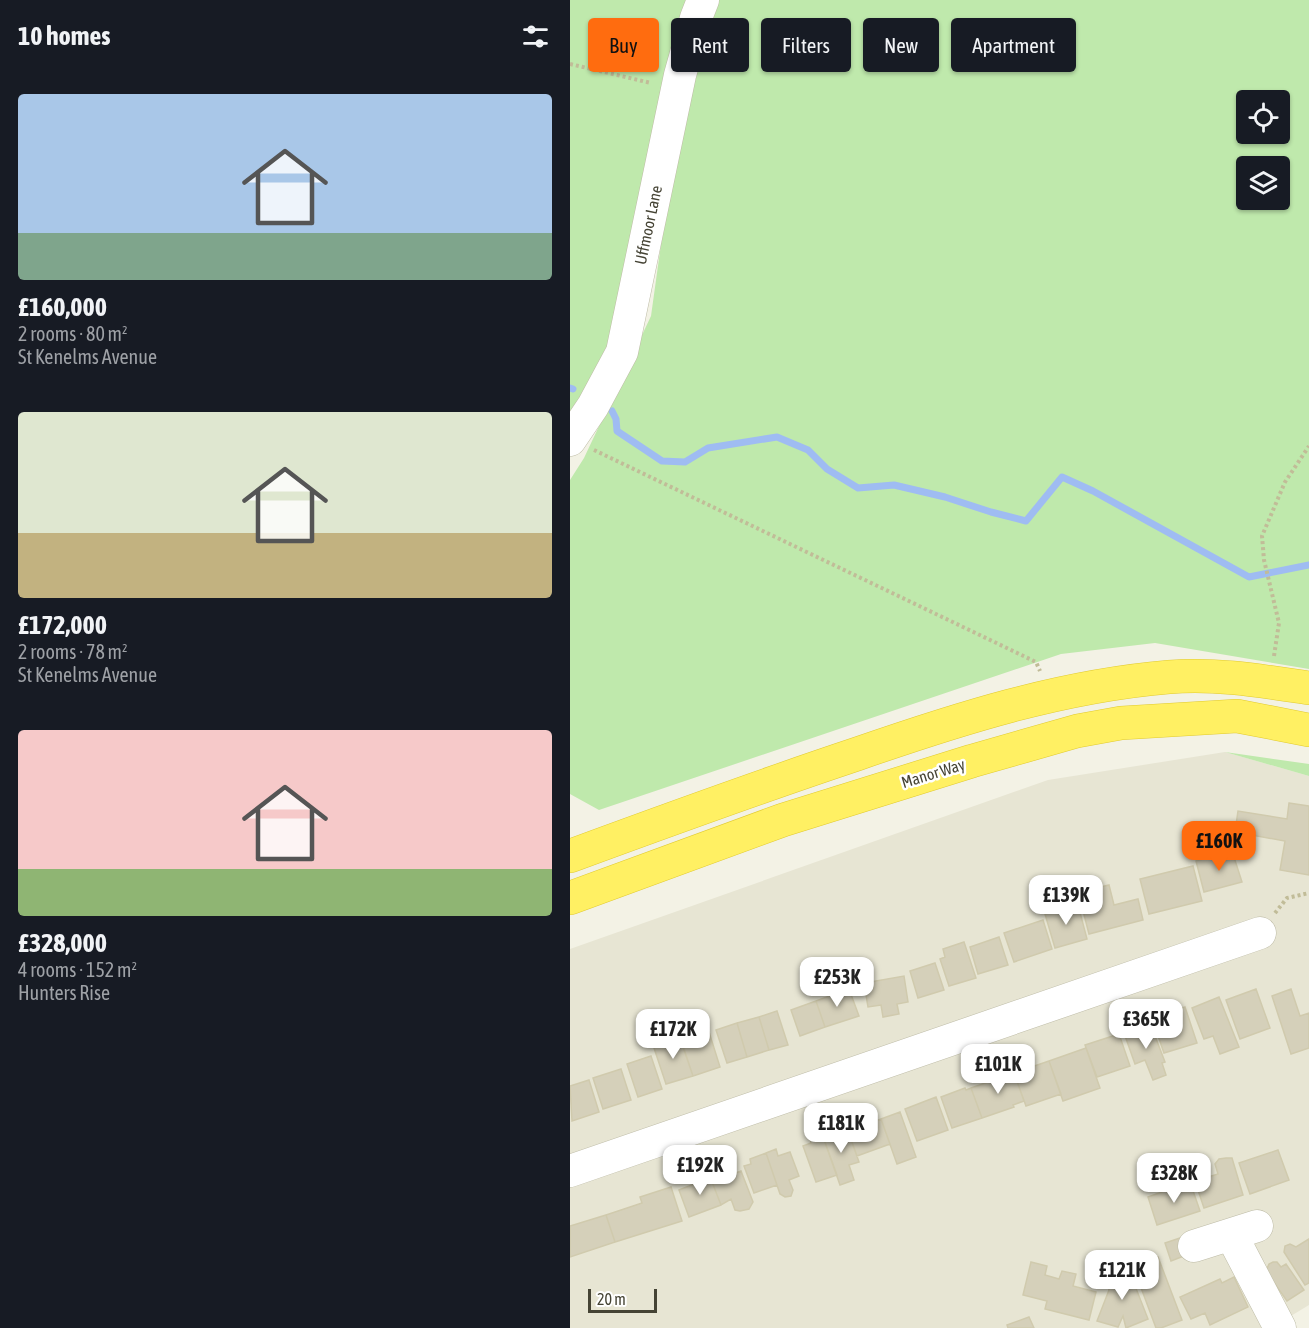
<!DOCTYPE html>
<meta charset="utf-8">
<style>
:root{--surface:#171b24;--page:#20242c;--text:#f1f3f6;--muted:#9ea1a6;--accent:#ff6c0f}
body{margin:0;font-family:"Asap Condensed",sans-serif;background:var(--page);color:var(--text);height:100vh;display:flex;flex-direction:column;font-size:22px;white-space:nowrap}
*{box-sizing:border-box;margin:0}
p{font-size:20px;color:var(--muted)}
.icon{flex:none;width:33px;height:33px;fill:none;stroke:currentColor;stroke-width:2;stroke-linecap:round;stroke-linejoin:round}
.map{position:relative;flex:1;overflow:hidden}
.details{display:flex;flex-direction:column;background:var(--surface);width:570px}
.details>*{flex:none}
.banner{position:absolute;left:18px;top:18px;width:570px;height:54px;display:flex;gap:12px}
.buttons{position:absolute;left:666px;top:90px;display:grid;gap:12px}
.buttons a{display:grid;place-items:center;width:54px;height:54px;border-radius:6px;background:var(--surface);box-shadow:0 2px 4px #0004;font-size:30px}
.scale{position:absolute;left:18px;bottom:15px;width:69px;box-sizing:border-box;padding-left:6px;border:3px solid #454334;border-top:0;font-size:16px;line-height:21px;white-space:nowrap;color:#454334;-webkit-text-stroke:4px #fff;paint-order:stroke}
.price{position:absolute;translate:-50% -51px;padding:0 14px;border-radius:12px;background:#fff;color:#222;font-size:20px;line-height:39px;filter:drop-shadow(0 2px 3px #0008)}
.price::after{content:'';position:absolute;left:50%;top:36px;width:18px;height:14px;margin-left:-9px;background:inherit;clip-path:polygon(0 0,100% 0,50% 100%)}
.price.on{background:var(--accent);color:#111}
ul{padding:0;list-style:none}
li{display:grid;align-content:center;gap:12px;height:318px;padding:0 18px}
li span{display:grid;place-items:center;height:186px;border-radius:6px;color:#555}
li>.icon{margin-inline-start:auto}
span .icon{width:108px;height:108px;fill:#fffc;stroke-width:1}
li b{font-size:26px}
h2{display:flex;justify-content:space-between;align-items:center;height:72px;padding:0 18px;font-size:26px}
.chip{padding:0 21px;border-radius:6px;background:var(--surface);box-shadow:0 2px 4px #0004;font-size:21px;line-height:54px}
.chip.on{background:var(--accent);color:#111}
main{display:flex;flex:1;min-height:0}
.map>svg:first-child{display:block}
.residential{fill:#e7e5d3}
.green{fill:#bfe9ac;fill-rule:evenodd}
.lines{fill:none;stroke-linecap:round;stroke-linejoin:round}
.stream{stroke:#9fbcf2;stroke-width:7}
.building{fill:#d5d0ba;stroke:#d0caad;stroke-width:1.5}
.minor-casing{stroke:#bebca7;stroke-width:33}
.highway-casing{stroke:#e1ca30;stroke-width:34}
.path{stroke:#c1bc98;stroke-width:4;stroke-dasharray:3 3;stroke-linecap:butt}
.minor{stroke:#fff;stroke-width:32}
.highway{stroke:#fff063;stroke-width:33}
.labels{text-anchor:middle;stroke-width:5;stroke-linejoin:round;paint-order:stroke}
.street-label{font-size:16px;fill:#454334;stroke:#fff}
</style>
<main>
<section class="details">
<h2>10 homes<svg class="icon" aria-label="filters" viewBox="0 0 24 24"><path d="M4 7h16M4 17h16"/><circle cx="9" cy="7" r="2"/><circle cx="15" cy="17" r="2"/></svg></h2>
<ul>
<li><span style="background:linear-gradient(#a9c7e8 75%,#7fa58c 0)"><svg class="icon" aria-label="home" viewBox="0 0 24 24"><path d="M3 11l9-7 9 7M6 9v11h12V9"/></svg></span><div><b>£160,000</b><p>2 rooms · 80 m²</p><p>St Kenelms Avenue</p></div></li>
<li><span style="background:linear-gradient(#dfe7d0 65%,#c2b280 0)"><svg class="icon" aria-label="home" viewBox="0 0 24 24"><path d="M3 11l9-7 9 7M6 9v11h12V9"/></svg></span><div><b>£172,000</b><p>2 rooms · 78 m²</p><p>St Kenelms Avenue</p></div></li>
<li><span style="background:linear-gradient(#f6c9c9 75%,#8fb573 0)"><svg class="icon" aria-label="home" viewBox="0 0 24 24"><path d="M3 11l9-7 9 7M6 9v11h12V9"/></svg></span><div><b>£328,000</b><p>4 rooms · 152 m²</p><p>Hunters Rise</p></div></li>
</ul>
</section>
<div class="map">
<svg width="739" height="1328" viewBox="0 0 739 1328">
<rect width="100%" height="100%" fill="#f3f2e5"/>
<path class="residential" d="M655,752L739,776V1305L701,1328H0V949L478,780Z"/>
<path class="green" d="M0,0H124L48,327L0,423Z
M148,0H739V669L585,643L491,654L29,810L0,794V480L14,458L81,316L104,151L125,65ZM676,100H710V134H676ZM676,166H710V200H676Z
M655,752L739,764V776Z"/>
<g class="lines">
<path class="stream" d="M0,388L3,389
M42,411L46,419L47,431L92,461L115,462L138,448L207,437L238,450L257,469L288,488L324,485L375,497L421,512L456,521L492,477L523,491L679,577L739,565"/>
</g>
<path class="building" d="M719,803L739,806V875L710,870L715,841L665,832L668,811L717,819Z
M662,851L672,882L634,892L626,861Z
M623,866L632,901L579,914L570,879Z
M539,885L544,905L568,899L573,920L519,934L510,899L527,895L526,888Z
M508,905L517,939L485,948L475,914Z
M473,920L482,949L444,962L434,933Z
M429,937L438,965L408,974L400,947Z
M394,942L406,978L379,986L370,959L375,957L373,949Z
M365,963L374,990L348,998L340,971Z
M334,976L338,1002L327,1004L329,1014L313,1017L311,1005L298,1007L294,983Z
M279,989L289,1016L255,1027L246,1001Z
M686,989L700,1028L670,1039L656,1000Z
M721,989L730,1016L739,1013V1048L721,1054L702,996Z
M649,997L669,1047L650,1054L643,1036L634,1039L622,1008Z
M246,1001L255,1027L230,1036L221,1010Z
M615,1007L627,1043L594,1053L584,1024L601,1018L599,1012Z
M207,1011L218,1045L199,1050L189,1017Z
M189,1017L199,1050L177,1057L167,1023Z
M167,1023L177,1057L157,1063L146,1030Z
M580,1023L595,1062L592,1063L596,1075L583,1080L575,1060L565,1064L554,1033Z
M139,1032L150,1067L123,1076L111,1041Z
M549,1034L560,1066L527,1077L515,1045Z
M110,1037L123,1076L96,1084L83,1045Z
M516,1048L530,1088L493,1101L479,1061Z
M81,1056L92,1089L68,1097L57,1064Z
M479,1061L491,1094L456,1106L444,1073Z
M51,1069L61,1100L33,1109L23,1078Z
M444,1073L454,1101L443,1105L444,1107L412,1118L401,1088Z
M19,1080L29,1112L2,1121L0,1086Z
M395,1088L396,1090L401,1088L412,1118L382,1128L371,1097Z
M366,1097L378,1130L347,1141L335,1109Z
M330,1112L346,1157L327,1164L311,1119Z
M311,1119L320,1144L287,1156L278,1131Z
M266,1129L268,1135L278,1131L289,1162L279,1165L284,1180L270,1185L252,1134Z
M252,1134L267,1175L246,1182L233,1146L241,1143L240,1138Z
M206,1149L208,1156L220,1152L229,1176L219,1180L223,1190L221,1196L215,1197L210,1194L196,1153Z
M708,1150L719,1180L680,1194L669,1163Z
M196,1153L207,1185L184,1193L174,1166L181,1164L180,1159Z
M656,1158H662L673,1195L634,1208L625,1181L648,1174L645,1164L649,1159Z
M153,1170L155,1177L171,1171L183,1202L179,1209L170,1211L165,1210L161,1199L151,1205L139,1174Z
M139,1174L151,1205L119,1217L109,1190L127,1183L126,1179Z
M620,1182L630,1211L587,1225L578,1197Z
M101,1187L112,1221L45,1242L36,1215L72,1203L70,1197Z
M36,1215L45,1242L0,1257V1226Z
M613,1237L619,1254L601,1261L595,1243Z
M739,1239V1283L735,1285L714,1252L715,1246L720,1244L726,1247Z
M588,1257L612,1320L591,1328H586L567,1277L576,1273L572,1263Z
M461,1262L477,1266L475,1275L489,1279L492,1271L506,1274L503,1286L526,1292L519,1320L475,1309L477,1301L453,1295Z
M703,1262H707L711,1267L716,1264L734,1290L717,1301L696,1271L699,1264Z
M546,1267L552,1269L554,1276L560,1273L578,1319L556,1328L553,1316L548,1327L527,1321L539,1290L537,1282L541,1280L539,1274L541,1269Z
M664,1277L678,1307L640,1325L635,1313L621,1319L610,1297L650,1279L652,1283Z
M459,1317L464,1328H438L437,1325Z"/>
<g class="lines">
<defs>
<path id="minor" d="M0,440L23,406L52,352L110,75L126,18L133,0
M0,1171L690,933
M662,1236L710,1328
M624,1246L687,1226"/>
<path id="highway" d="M0,856C95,821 191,786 287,754C388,719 491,686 599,677C646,673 692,681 739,688
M0,898L213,820L402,761L507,731L551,723L667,716L739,730"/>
</defs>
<use href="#minor" class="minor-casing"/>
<use href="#highway" class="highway-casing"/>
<path class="path" d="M0,64L81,83
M24,450L466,662L470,671
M704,656L709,623L694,560L692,536L715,482L739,446
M705,913L717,898L739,893"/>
<use href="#minor" class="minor"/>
<use href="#highway" class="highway"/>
</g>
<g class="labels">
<g class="street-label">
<text transform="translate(78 225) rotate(-78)" y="6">Uffmoor Lane</text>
<text transform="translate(363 773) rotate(-17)" y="6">Manor Way</text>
</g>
</g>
</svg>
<div class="buttons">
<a><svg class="icon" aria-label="locate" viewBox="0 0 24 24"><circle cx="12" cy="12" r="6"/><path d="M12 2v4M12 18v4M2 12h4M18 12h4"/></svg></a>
<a><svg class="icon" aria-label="layers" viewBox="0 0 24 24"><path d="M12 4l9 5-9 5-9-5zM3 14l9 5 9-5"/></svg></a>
</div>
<div class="scale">20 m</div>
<b class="price on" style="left:649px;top:872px">£160K</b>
<b class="price" style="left:496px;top:926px">£139K</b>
<b class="price" style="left:267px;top:1008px">£253K</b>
<b class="price" style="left:576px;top:1050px">£365K</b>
<b class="price" style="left:103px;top:1060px">£172K</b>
<b class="price" style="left:428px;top:1095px">£101K</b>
<b class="price" style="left:271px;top:1154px">£181K</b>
<b class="price" style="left:130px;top:1196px">£192K</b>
<b class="price" style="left:604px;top:1204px">£328K</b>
<b class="price" style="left:552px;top:1301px">£121K</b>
<div class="banner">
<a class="chip on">Buy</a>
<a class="chip">Rent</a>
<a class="chip">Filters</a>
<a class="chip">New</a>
<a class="chip">Apartment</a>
</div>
</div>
</main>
